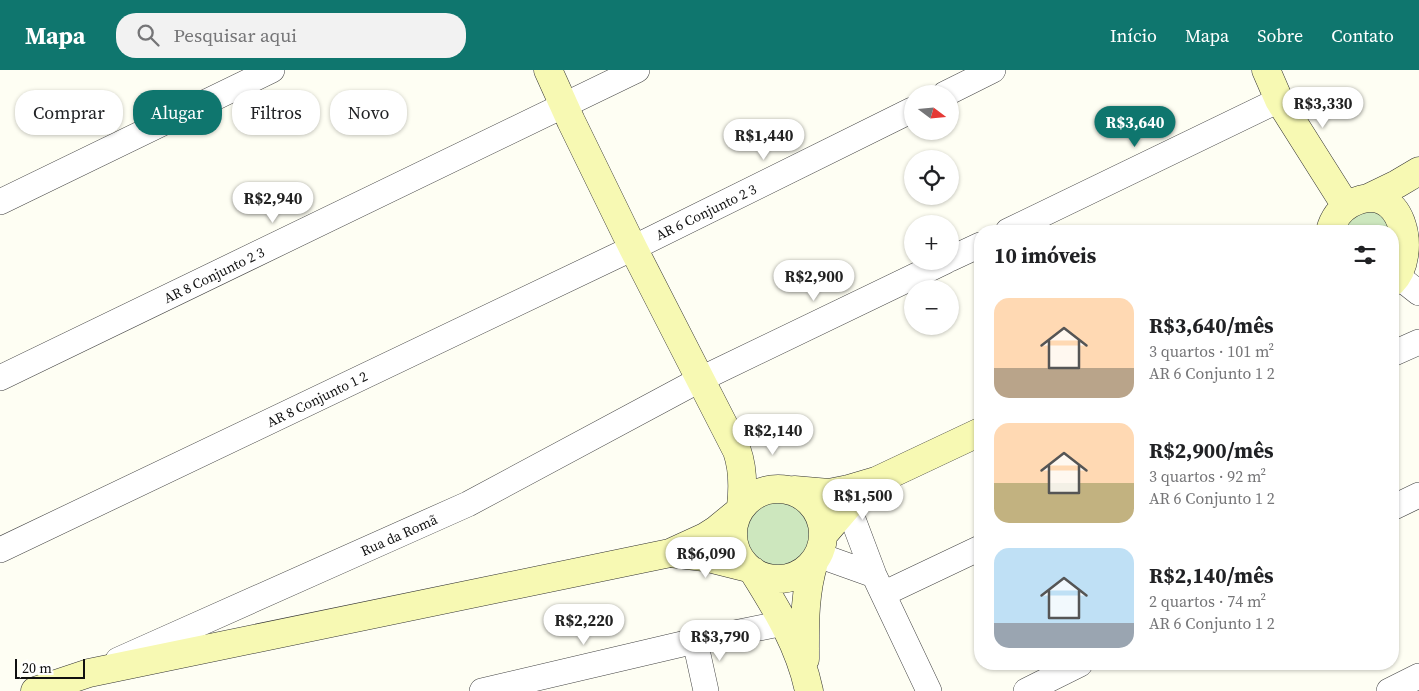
<!DOCTYPE html>
<html lang="pt">
<meta charset="utf-8">
<style>
:root{--surface:#fff;--page:#f2f2f2;--text:#202124;--muted:#757577;--accent:#0f766e}
body{margin:0;font-family:"Source Serif 4",serif;background:var(--page);color:var(--text);height:100vh;display:flex;flex-direction:column;font-size:19px;white-space:nowrap}
*{box-sizing:border-box;margin:0}
p{font-size:16px;color:var(--muted)}
.icon{flex:none;width:28px;height:28px;fill:none;stroke:currentColor;stroke-width:2;stroke-linecap:round;stroke-linejoin:round}
.map{position:relative;flex:1;overflow:hidden}
.sheet{position:absolute;left:974px;top:155px;width:425px;height:445px;display:flex;flex-direction:column;background:var(--surface);border-radius:20px;box-shadow:0 1px 4px #0004}
.sheet>*{flex:none}
.top-card{position:absolute;left:15px;top:20px;width:475px;height:45px;display:flex;gap:10px}
.needle{width:32px;rotate:106deg}
.tools{position:absolute;left:904px;top:15px;display:grid;gap:10px}
.tools a{display:grid;place-items:center;width:55px;height:55px;border-radius:50%;background:var(--surface);box-shadow:0 1px 4px #0004;font-size:25px}
.scale{position:absolute;left:15px;bottom:12px;width:70px;box-sizing:border-box;padding-left:5px;border:2px solid #101010;border-top:0;font-size:14px;line-height:18px;white-space:nowrap;color:#101010;-webkit-text-stroke:4px #fff;paint-order:stroke}
.price{position:absolute;translate:-50% -42px;padding:0 11px;border-radius:18px;background:#fff;color:#222;font-size:16px;line-height:32px;filter:drop-shadow(0 1px 2px #0008)}
.price::after{content:'';position:absolute;left:50%;top:30px;width:15px;height:11px;margin-left:-8px;background:inherit;clip-path:polygon(0 0,100% 0,50% 100%)}
.price.active{background:var(--accent);color:#fff}
ul{padding:0;list-style:none}
li{display:flex;align-items:center;gap:15px;height:125px;padding:0 20px}
li span{display:grid;place-items:center;flex:none;width:140px;height:100px;border-radius:15px;color:#555}
li>.icon{margin-inline-start:auto}
span .icon{width:60px;height:60px;fill:#fffc;stroke-width:1}
li b{font-size:21px}
h2{display:flex;justify-content:space-between;align-items:center;height:60px;padding:0 20px;font-size:21px}
.tag{padding:0 18px;border-radius:20px;background:var(--surface);box-shadow:0 1px 4px #0004;font-size:18px;line-height:45px}
.tag.active{background:var(--accent);color:#fff}
header{display:flex;align-items:center;gap:30px;box-sizing:border-box;height:70px;padding:0 25px;background:var(--accent);color:#fff}
header strong{font-size:24px}
nav{display:flex;gap:28px;margin-inline-start:auto;font-size:18px}
.search{width:350px;height:45px;background:var(--page);display:flex;align-items:center;gap:12px;box-sizing:border-box;padding:0 18px;border-radius:20px;color:var(--muted);font-size:19px}
.map>svg:first-child{display:block}
.green{fill:#cde7be}
.lines{fill:none;stroke-linecap:round;stroke-linejoin:round}
.street-casing{stroke:#434343;stroke-width:26}
.secondary-casing{stroke:#323232;stroke-width:29}
.street{stroke:#fff;stroke-width:25}
.secondary{stroke:#f7f9b3;stroke-width:28}
.labels{text-anchor:middle;stroke-width:5;stroke-linejoin:round;paint-order:stroke}
.street-label{font-size:14px;fill:#101010;stroke:#fff}
</style>
<header>
<strong>Mapa</strong>
<div class="search"><svg class="icon" aria-label="search" viewBox="0 0 24 24"><circle cx="10" cy="10" r="6"/><path d="M15 15l6 6"/></svg>Pesquisar aqui</div>
<nav><a>Início</a><a>Mapa</a><a>Sobre</a><a>Contato</a></nav>
</header>
<div class="map">
<svg width="1419" height="621" viewBox="0 0 1419 621">
<rect width="100%" height="100%" fill="#fefef3"/>
<path class="green" d="M1379,136L1392,161H1341L1355,143Z
M744 463a35 35 0 1 1 70 0a35 35 0 1 1-70 0Z"/>
<g class="lines">
<defs>
<path id="street" d="M945,24L993,0
M0,132L272,0
M1008,161L1279,30
M950,189L980,175
M1400,208L1419,223
M1392,284L1419,272
M0,308L637,0
M848,436L874,505L929,621
M1392,438L1419,425
M0,480L633,178L912,40
M818,485L874,505
M883,524L980,478
M695,571L706,621
M118,590L468,434L701,309L946,191
M482,621L695,571L784,553
M1026,621L1080,594
M1389,621L1419,606"/>
<path id="secondary" d="M548,0L571,51L633,178L737,381C743,398 743,419 741,437
M1266,0L1279,30L1346,136
M1368,128L1397,114L1419,101
M1330,161C1333,150 1339,140 1350,134C1403,106 1419,185 1392,212
M733 464a45 45 0 1 1 90 0a45 45 0 1 1-90 0Z
M794,420L829,423L849,419L876,411L980,362
M824,464L848,436L872,414
M670,483L704,487L748,498
M753,501C777,539 800,577 809,621
M805,589C805,554 804,525 814,492
M35,621L89,603L670,483L705,467L716,460L738,442"/>
</defs>
<use href="#street" class="street-casing"/>
<use href="#secondary" class="secondary-casing"/>
<use href="#street" class="street"/>
<use href="#secondary" class="secondary"/>
</g>
<g class="labels">
<g class="street-label">
<text transform="translate(706 142) rotate(-26)" y="5">AR 6 Conjunto 2 3</text>
<text transform="translate(214 205) rotate(-26)" y="5">AR 8 Conjunto 2 3</text>
<text transform="translate(317 329) rotate(-26)" y="5">AR 8 Conjunto 1 2</text>
<text transform="translate(399 465) rotate(-24)" y="5">Rua da Romã</text>
</g>
</g>
</svg>
<div class="tools">
<a><svg class="needle" viewBox="-14 -14 28 28"><path d="M0-13l5 13h-10z" fill="#e53935"/><path d="M0 13l5-13h-10z" fill="#757577"/></svg></a>
<a><svg class="icon" aria-label="locate" viewBox="0 0 24 24"><circle cx="12" cy="12" r="6"/><path d="M12 2v4M12 18v4M2 12h4M18 12h4"/></svg></a>
<a>+</a>
<a>−</a>
</div>
<div class="scale">20 m</div>
<b class="price" style="left:1323px;top:59px">R$3,330</b>
<b class="price active" style="left:1135px;top:78px">R$3,640</b>
<b class="price" style="left:764px;top:91px">R$1,440</b>
<b class="price" style="left:273px;top:154px">R$2,940</b>
<b class="price" style="left:814px;top:232px">R$2,900</b>
<b class="price" style="left:773px;top:386px">R$2,140</b>
<b class="price" style="left:863px;top:451px">R$1,500</b>
<b class="price" style="left:706px;top:509px">R$6,090</b>
<b class="price" style="left:584px;top:576px">R$2,220</b>
<b class="price" style="left:720px;top:592px">R$3,790</b>
<div class="top-card">
<a class="tag">Comprar</a>
<a class="tag active">Alugar</a>
<a class="tag">Filtros</a>
<a class="tag">Novo</a>
</div>
<section class="sheet">
<h2>10 imóveis<svg class="icon" aria-label="filters" viewBox="0 0 24 24"><path d="M4 7h16M4 17h16"/><circle cx="9" cy="7" r="2"/><circle cx="15" cy="17" r="2"/></svg></h2>
<ul>
<li><span style="background:linear-gradient(#ffd9b3 70%,#b9a48a 0)"><svg class="icon" aria-label="home" viewBox="0 0 24 24"><path d="M3 11l9-7 9 7M6 9v11h12V9"/></svg></span><div><b>R$3,640/mês</b><p>3 quartos · 101 m²</p><p>AR 6 Conjunto 1 2</p></div></li>
<li><span style="background:linear-gradient(#ffd9b3 60%,#c2b280 0)"><svg class="icon" aria-label="home" viewBox="0 0 24 24"><path d="M3 11l9-7 9 7M6 9v11h12V9"/></svg></span><div><b>R$2,900/mês</b><p>3 quartos · 92 m²</p><p>AR 6 Conjunto 1 2</p></div></li>
<li><span style="background:linear-gradient(#bfe0f5 75%,#9aa5b1 0)"><svg class="icon" aria-label="home" viewBox="0 0 24 24"><path d="M3 11l9-7 9 7M6 9v11h12V9"/></svg></span><div><b>R$2,140/mês</b><p>2 quartos · 74 m²</p><p>AR 6 Conjunto 1 2</p></div></li>
</ul>
</section>
</div>
